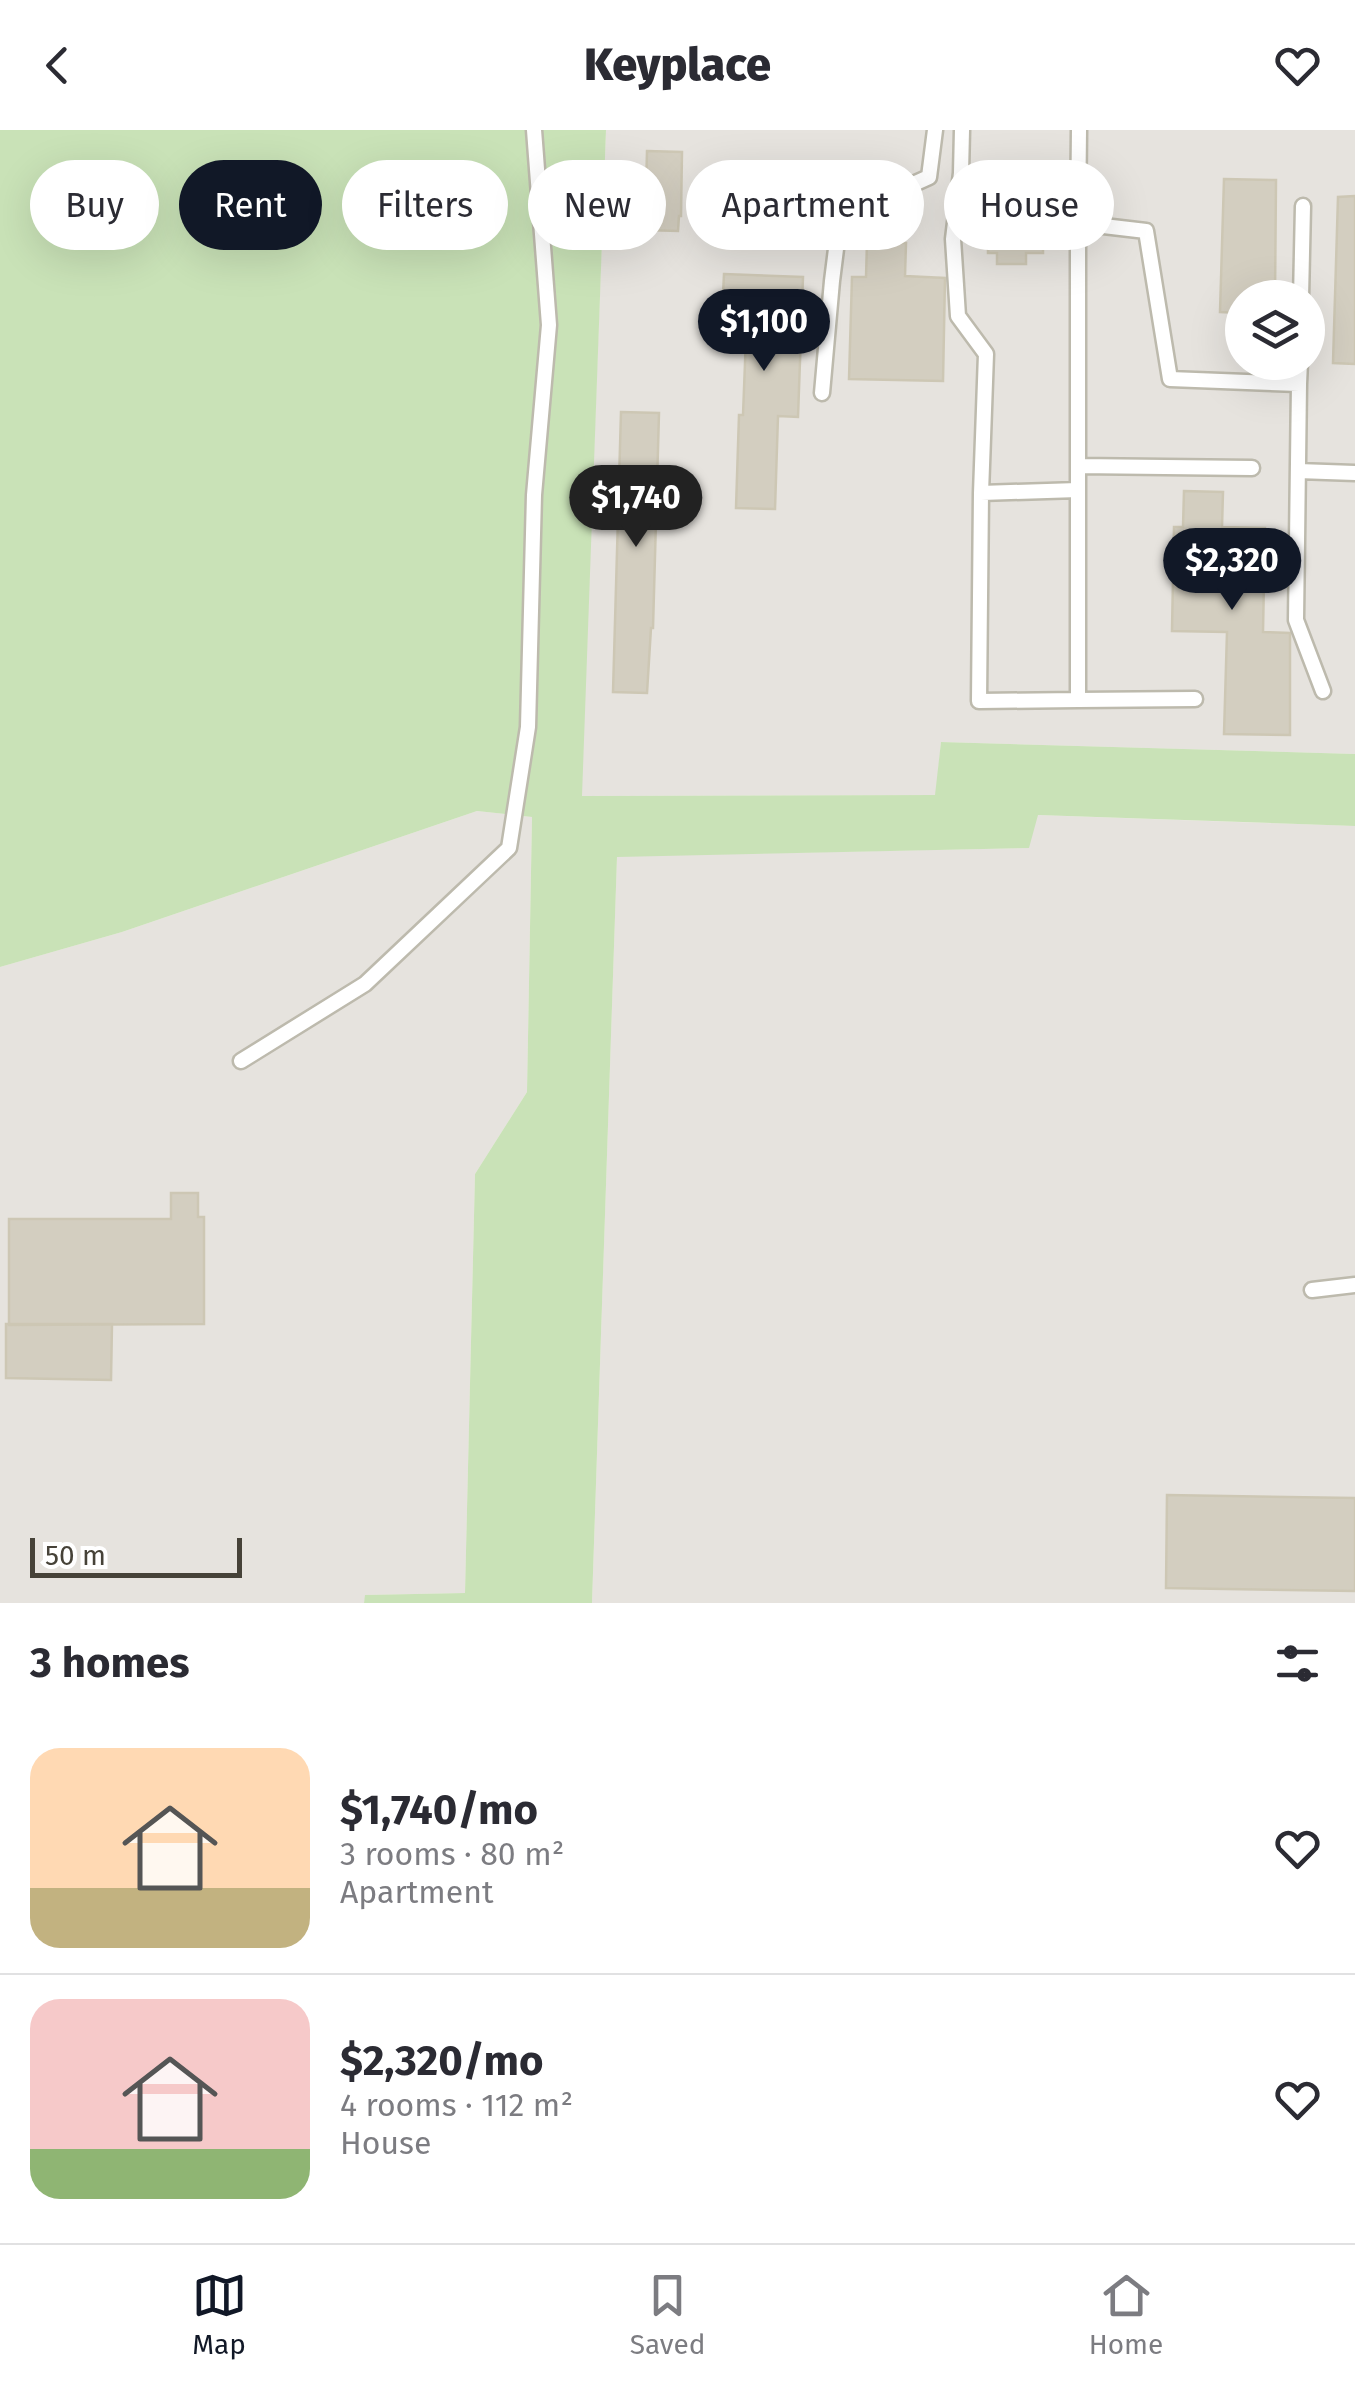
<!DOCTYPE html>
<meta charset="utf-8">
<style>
:root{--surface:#fff;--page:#f7f7f7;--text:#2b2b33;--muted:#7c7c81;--line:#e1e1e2;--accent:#111827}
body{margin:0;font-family:"Fira Sans",sans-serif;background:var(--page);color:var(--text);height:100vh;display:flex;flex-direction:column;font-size:38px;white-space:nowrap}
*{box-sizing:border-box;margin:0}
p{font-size:32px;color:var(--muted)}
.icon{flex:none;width:55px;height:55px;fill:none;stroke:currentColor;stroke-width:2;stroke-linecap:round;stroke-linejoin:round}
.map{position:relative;height:1473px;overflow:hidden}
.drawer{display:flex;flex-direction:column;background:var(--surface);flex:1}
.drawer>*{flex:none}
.top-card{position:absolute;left:30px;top:30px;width:1295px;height:90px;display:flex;gap:20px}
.buttons{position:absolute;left:1225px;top:150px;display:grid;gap:20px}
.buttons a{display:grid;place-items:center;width:100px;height:100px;border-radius:50%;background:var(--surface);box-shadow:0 10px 40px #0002;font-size:50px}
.scale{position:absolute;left:30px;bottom:25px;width:212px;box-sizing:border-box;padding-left:10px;border:5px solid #464238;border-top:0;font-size:28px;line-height:35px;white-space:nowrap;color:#464238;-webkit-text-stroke:8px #fff;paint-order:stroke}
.price{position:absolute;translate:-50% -85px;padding:0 22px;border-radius:35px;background:var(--accent);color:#fff;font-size:32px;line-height:65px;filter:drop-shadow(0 2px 5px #0008)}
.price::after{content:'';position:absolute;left:50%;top:60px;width:30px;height:22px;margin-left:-15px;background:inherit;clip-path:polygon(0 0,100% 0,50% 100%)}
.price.on{background:#222;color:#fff}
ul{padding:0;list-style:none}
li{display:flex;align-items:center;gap:30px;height:250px;padding:0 30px}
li+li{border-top:2px solid var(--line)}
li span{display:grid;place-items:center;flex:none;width:280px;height:200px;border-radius:30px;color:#555}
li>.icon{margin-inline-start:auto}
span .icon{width:120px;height:120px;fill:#fffc;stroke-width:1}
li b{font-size:42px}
h2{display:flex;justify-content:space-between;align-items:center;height:120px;padding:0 30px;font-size:42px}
.pill{padding:0 35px;border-radius:45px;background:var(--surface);box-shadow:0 10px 40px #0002;font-size:35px;line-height:90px}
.pill.on{background:var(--accent);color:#fff}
header{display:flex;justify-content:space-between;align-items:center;height:130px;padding:0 30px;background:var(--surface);font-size:45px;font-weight:800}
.dock{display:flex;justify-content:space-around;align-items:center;height:140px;border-top:2px solid var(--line);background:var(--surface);font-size:28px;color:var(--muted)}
.dock a{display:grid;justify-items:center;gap:5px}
.dock .on{color:var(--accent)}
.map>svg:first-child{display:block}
.industrial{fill:#e6e3de;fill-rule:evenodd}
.green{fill:#c9e2b7}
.building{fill:#d3cec0;stroke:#cdc7b4;stroke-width:2.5}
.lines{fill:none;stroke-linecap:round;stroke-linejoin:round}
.service-casing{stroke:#bdbaad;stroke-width:19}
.service{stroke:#fff;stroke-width:14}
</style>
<header><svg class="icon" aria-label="back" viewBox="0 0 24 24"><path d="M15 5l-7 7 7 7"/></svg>Keyplace<svg class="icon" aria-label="heart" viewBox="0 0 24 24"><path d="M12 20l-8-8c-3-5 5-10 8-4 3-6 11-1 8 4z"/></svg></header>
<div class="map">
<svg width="1355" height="1473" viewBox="0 0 1355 1473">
<rect width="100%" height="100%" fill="#f3f1e9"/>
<path class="industrial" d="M606,0H1355V624L941,612L936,665L581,666ZM1242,168H1308V232H1242Z
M477,681L532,687L527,962L475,1044L465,1463L366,1465L364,1473H0V837L122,802Z
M1037,685L1355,696V1473H592L617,726L1028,718Z"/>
<path class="green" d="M0,0H606L582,666L935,665L941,612L1355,624V696L1038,685L1029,718L617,727L592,1473H364L365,1465L465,1463L475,1044L527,962L532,687L477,681L122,802L0,837Z"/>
<path class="building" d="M647,21L682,22L681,86H679L678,101L645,100Z
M1224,49L1276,50L1275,168H1242V183L1220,182Z
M1355,66V234L1333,233L1338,67Z
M1003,83L1017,84V89H1043V123H1026V134H997V123H988V89L1003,90Z
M867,112L906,113L905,146L945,148L943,251L849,249L852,147H866Z
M724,144L803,147L798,287L778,286L775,379L736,378L739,285H743L746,207H721Z
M621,282L659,283L653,498H651L647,563L613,562Z
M1184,361L1223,362L1222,397L1265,398L1263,502L1290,503V605L1224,604L1227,502L1172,501L1174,397H1183Z
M171,1063H198V1087H204V1194L9,1195V1089H171Z
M6,1194H112L111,1250L6,1248Z
M1167,1365L1355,1368V1461L1166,1458Z"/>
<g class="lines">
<defs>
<path id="service" d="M962,0L961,43L953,109L958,186L986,224L981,363
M1079,0L1078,93L1146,101L1170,249L1299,254L1300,232
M1078,93V570L1195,569
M1301,168L1303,76
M1299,254L1296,490L1323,561
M822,263L832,151L840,87L929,47L935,0
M1078,336L1252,338
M1298,341L1355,343
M1078,360L981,363L979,571L1078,570
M241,931L365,854L509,718L528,597L534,365L549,195L534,0
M1312,1160L1355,1155"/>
</defs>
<use href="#service" class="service-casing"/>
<use href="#service" class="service"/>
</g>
</svg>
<div class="buttons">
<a><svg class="icon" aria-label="layers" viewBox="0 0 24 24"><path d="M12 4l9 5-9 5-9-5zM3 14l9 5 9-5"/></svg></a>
</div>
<div class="scale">50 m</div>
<b class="price" style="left:764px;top:244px">$1,100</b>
<b class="price on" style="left:636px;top:420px">$1,740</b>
<b class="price" style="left:1232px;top:483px">$2,320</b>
<div class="top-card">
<a class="pill">Buy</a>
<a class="pill on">Rent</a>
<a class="pill">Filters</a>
<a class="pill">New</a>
<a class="pill">Apartment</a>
<a class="pill">House</a>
</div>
</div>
<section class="drawer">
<h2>3 homes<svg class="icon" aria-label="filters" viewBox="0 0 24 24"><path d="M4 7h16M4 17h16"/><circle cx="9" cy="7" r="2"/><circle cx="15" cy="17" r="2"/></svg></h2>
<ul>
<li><span style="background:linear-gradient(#ffd9b3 70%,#c2b280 0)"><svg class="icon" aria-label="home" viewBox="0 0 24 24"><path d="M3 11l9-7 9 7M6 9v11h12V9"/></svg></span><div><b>$1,740/mo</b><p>3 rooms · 80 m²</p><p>Apartment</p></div><svg class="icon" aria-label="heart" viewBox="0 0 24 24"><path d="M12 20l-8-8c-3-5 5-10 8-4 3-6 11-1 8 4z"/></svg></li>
<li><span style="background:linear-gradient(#f6c9c9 75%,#8fb573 0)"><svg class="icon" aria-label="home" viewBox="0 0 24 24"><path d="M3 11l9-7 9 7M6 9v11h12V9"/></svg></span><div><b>$2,320/mo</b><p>4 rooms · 112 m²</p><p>House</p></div><svg class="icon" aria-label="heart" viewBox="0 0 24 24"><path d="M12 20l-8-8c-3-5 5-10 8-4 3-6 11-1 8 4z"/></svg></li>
</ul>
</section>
<nav class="dock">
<a class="on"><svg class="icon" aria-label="map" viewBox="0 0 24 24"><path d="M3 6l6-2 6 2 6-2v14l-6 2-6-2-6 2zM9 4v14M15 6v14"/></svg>Map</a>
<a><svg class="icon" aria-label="saved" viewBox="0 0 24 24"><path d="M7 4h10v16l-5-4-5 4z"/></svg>Saved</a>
<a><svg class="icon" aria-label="home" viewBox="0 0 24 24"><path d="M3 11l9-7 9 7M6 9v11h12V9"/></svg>Home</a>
</nav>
